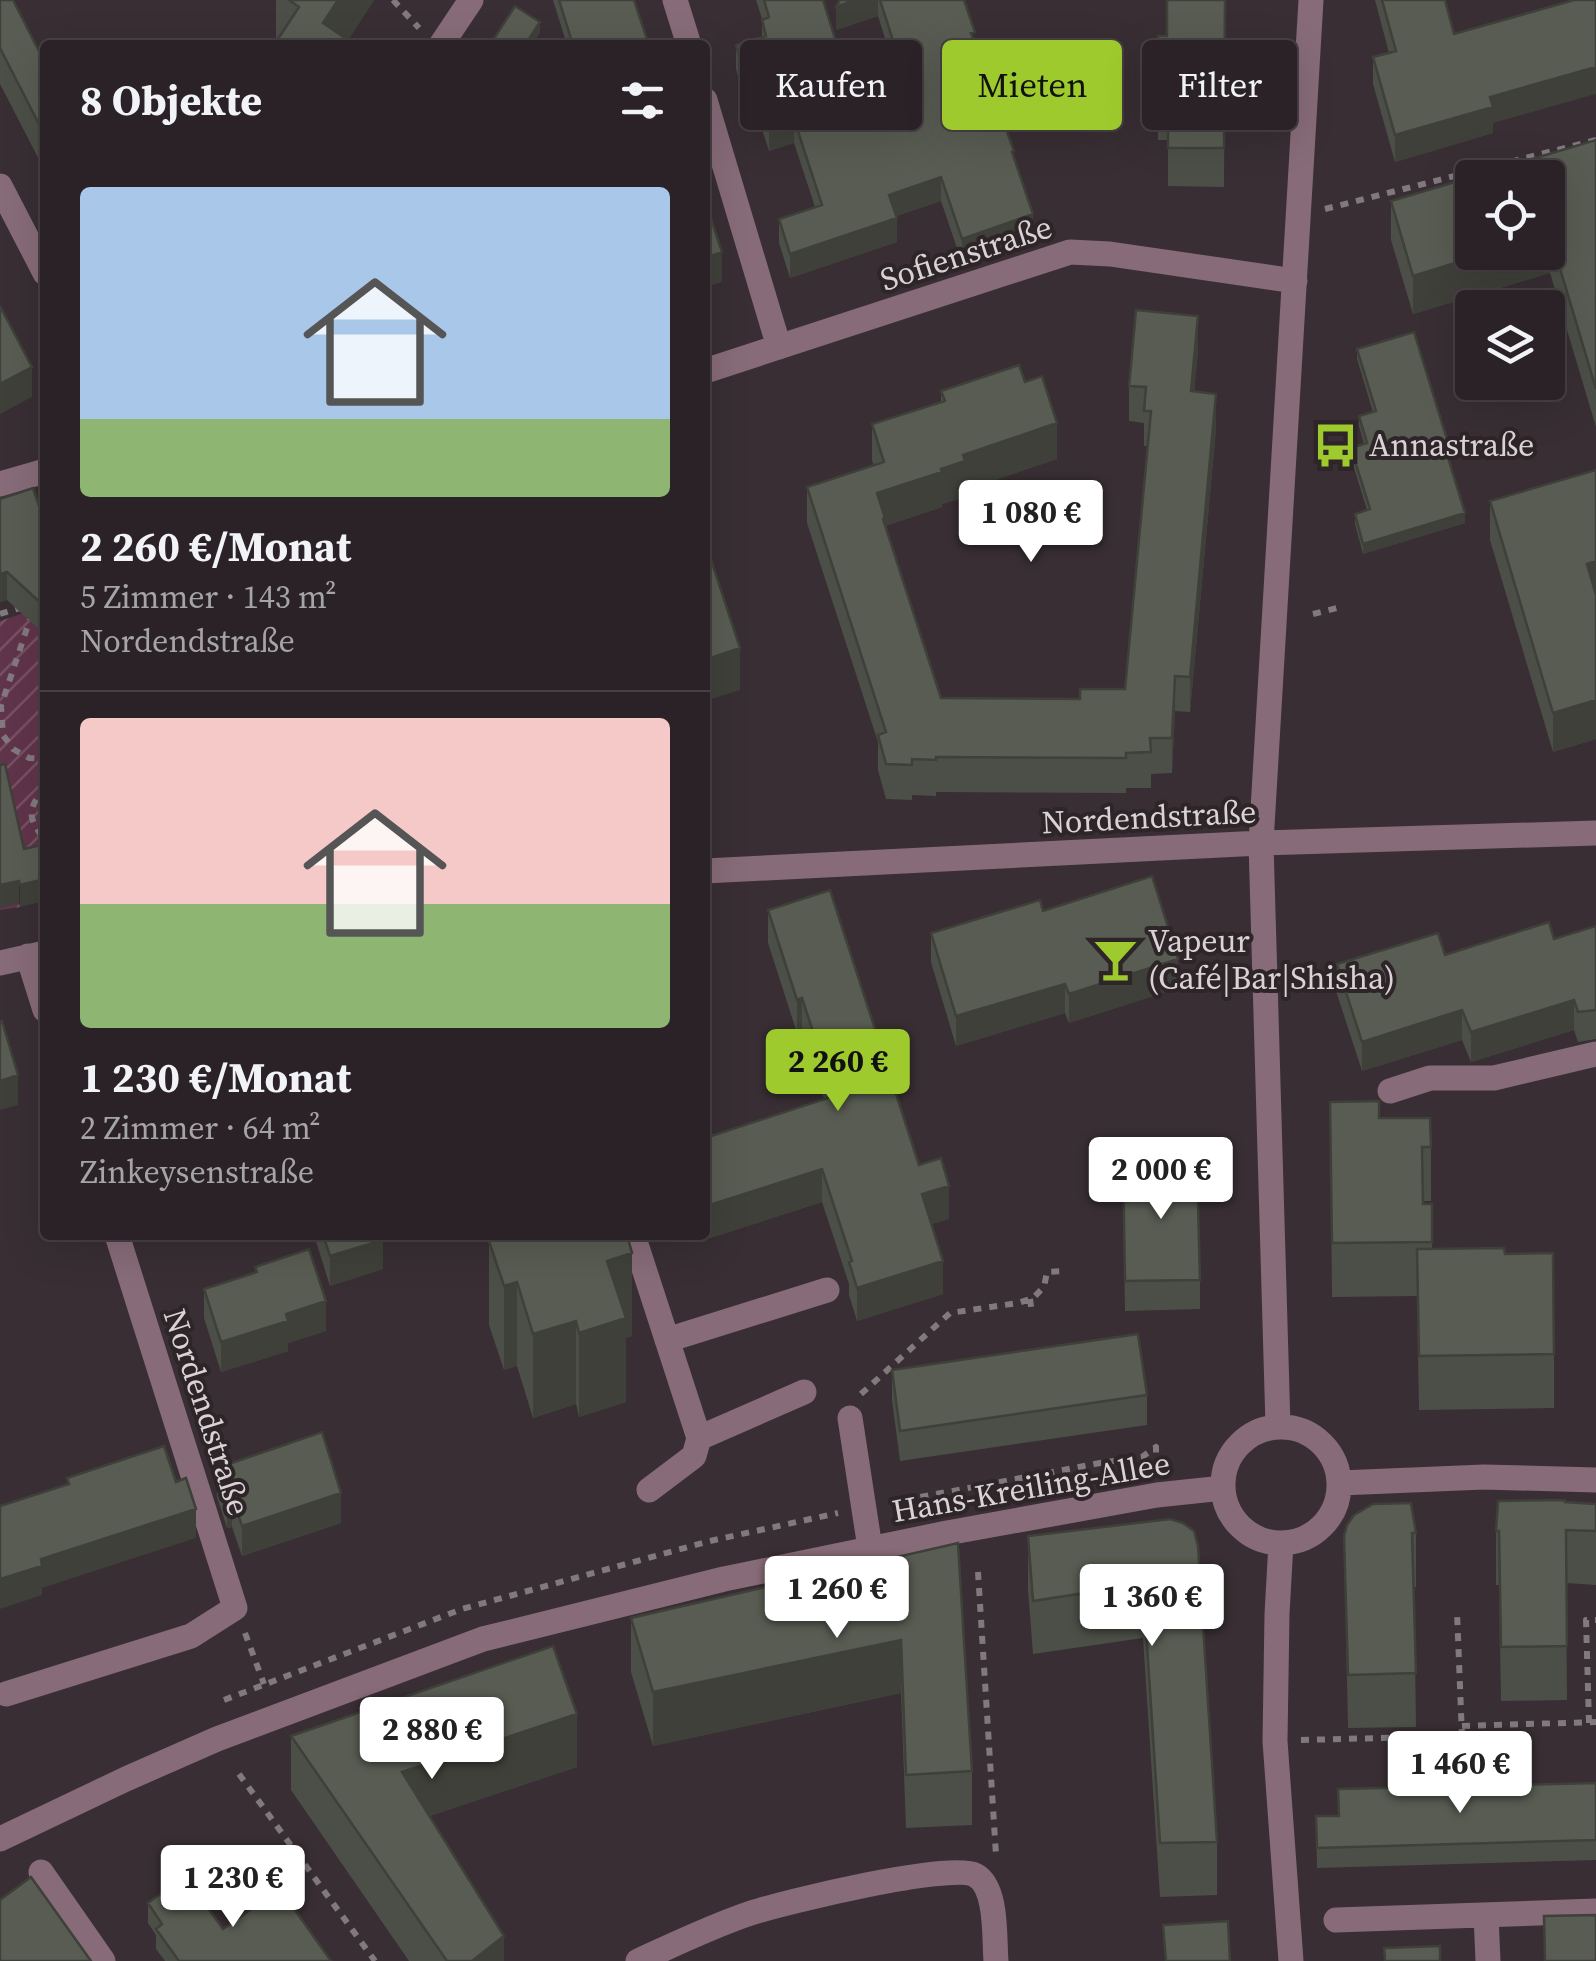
<!DOCTYPE html>
<html lang="de">
<meta charset="utf-8">
<style>
:root{--surface:#2a2226;--page:#322a2e;--text:#f1f3f6;--muted:#a5a4a7;--line:#463f43;--accent:#9fca2d}
body{margin:0;font-family:"Source Serif 4",serif;background:var(--page);color:var(--text);height:100vh;display:flex;flex-direction:column;font-size:38px;white-space:nowrap}
*{box-sizing:border-box;margin:0}
p{font-size:32px;color:var(--muted)}
.icon{flex:none;width:55px;height:55px;fill:none;stroke:currentColor;stroke-width:2;stroke-linecap:round;stroke-linejoin:round}
.map{position:relative;flex:1;overflow:hidden}
.panel{position:absolute;left:40px;top:40px;width:670px;height:1200px;display:flex;flex-direction:column;background:var(--surface);border-radius:10px;box-shadow:0 10px 40px #0002,0 0 0 2px var(--line)}
.panel>*{flex:none}
.guide{position:absolute;left:740px;top:40px;width:705px;height:90px;display:flex;gap:20px}
.tools{position:absolute;left:1455px;top:160px;display:grid;gap:20px}
.tools a{display:grid;place-items:center;width:110px;height:110px;border-radius:10px;background:var(--surface);box-shadow:0 10px 40px #0002,0 0 0 2px var(--line);font-size:50px}
.price{position:absolute;translate:-50% -85px;padding:0 22px;border-radius:10px;background:#fff;color:#222;font-size:32px;line-height:65px;filter:drop-shadow(0 2px 5px #0008)}
.price::after{content:'';position:absolute;left:50%;top:60px;width:30px;height:22px;margin-left:-15px;background:inherit;clip-path:polygon(0 0,100% 0,50% 100%)}
.price.selected{background:var(--accent);color:#111}
ul{padding:0;list-style:none}
li{display:grid;align-content:center;gap:20px;height:530px;padding:0 40px}
li+li{border-top:2px solid var(--line)}
li span{display:grid;place-items:center;height:310px;border-radius:10px;color:#555}
li>.icon{margin-inline-start:auto}
span .icon{width:180px;height:180px;fill:#fffc;stroke-width:1}
li b{font-size:42px}
h2{display:flex;justify-content:space-between;align-items:center;height:120px;padding:0 40px;font-size:42px}
.tag{padding:0 35px;border-radius:10px;background:var(--surface);box-shadow:0 10px 40px #0002,0 0 0 2px var(--line);font-size:35px;line-height:90px}
.tag.selected{background:var(--accent);color:#111}
.map>svg:first-child{display:block}
.garden{fill:url(#garden-furrows)}
.lines{fill:none;stroke-linecap:round;stroke-linejoin:round}
.path{stroke:#81797d;stroke-width:6;stroke-dasharray:8 8;stroke-linecap:butt}
.minor{stroke:#876b78;stroke-width:25}
.wall{fill:#4c4f47}
.shaded-wall{fill:#3e4039}
.building{fill:#585c52;stroke:#3e4039;stroke-width:2.5}
.labels{text-anchor:middle;stroke-width:8;stroke-linejoin:round;paint-order:stroke}
.street-label{font-size:32px;fill:#d9d3d6;stroke:#2e2529}
.poi-label{font-size:32px;fill:#d9d3d6;stroke:#2e2529;text-anchor:start}
</style>
<div class="map">
<svg width="1596" height="1961" viewBox="0 0 1596 1961">
<defs>
<pattern id="garden-furrows" width="10" height="10" patternUnits="userSpaceOnUse" patternTransform="scale(2.5)"><rect width="10" height="10" fill="#60344a"/><path d="M-1 1l2-2M0 10L10 0M9 11l2-2" fill="none" stroke="#765063"/></pattern>
</defs>
<rect width="100%" height="100%" fill="#382e33"/>
<path class="garden" d="M30,611L35,626L45,635V867L12,874L20,907L0,910V621Z"/>
<g class="lines">
<path class="path" d="M393,0L419,28
M1325,209L1596,140
M32,613L1,706L3,735L13,749L29,758L45,759
M0,614L23,607
M1313,614L1337,608
M45,786C27,812 27,815 45,841
M1030,1299L1032,1314
M861,1394L950,1313L1018,1303L1033,1298L1044,1287L1047,1272L1066,1271
M889,1503L1100,1463L1142,1457L1156,1447V1466
M978,1572L996,1855
M245,1633L264,1684
M224,1700L462,1609L710,1541L838,1513
M1589,1723L1586,1620H1596
M1462,1726L1596,1722
M1301,1740L1462,1736L1457,1612
M239,1774L375,1961"/>
<path class="minor" d="M675,0L689,45
M441,45L471,0
M705,100L779,347
M0,186L45,273
M705,371L1070,252L1110,254L1295,281
M0,484L45,471
M705,871L1261,843L1596,833
M28,956L45,1010
M0,963L45,953
M1390,1091L1430,1078H1494L1596,1054
M633,1235L699,1438
M667,1340L827,1290
M850,1418L870,1548
M1278,1426L1261,843L1311,0
M1223 1485a58 58 0 1 1 116 0a58 58 0 1 1-116 0Z
M1340,1483L1484,1477L1596,1480
M649,1490L694,1456L699,1438L804,1392
M1281,1543L1277,1614L1275,1741L1291,1961
M6,1694L191,1636L235,1608L117,1235
M0,1839L126,1779L217,1739L483,1639L724,1579L947,1533L1157,1495L1223,1488
M41,1872L103,1961
M1486,1915L1488,1961
M1336,1920L1596,1911
M638,1961C675,1944 712,1926 751,1913C785,1902 950,1862 975,1875C998,1887 994,1939 996,1961"/>
</g>
<path class="wall" d="M0,0L45,63V171L0,84Z
M276,0H374L345,45L276,41Z
M553,0H634L649,45H567Z
M756,0H823L853,96L898,80L878,16L836,30L840,0H964L975,43L1014,160L1033,238L962,263L941,201L896,216L897,242L790,278L779,243V219L815,207L794,143L769,151L752,98L745,100L736,69V45L762,37V19Z
M1225,0L1224,187L1168,186V140H1158V36H1167Z
M1375,0H1445L1454,34L1493,123V133L1395,162L1373,84V57L1389,53Z
M1596,140V427L1550,273L1413,314L1391,240V201Z
M1357,349L1450,460L1465,523L1363,554L1355,524V514L1367,510L1351,458V448L1364,444L1359,426V416L1373,412L1357,359Z
M1198,351L1194,392L1216,429L1190,712L1175,711L1172,773L1151,774V788H1126V793L936,792V796L912,795V800L886,799L878,770V742L807,523V487L874,466L872,460V424L941,402V391L1025,382L1057,459L965,490V497L942,504V507L885,526L941,698L1080,699L1125,689L1148,446H1144V423L1129,421V386Z
M1596,470V739L1553,752L1490,540V501Z
M0,499L45,524V635L7,600L0,602Z
M768,910L949,1219L931,1224L943,1294L857,1321L849,1295V1284L822,1202L710,1238L705,1222V1138L824,1099L802,1031L797,1033L768,943Z
M1043,911L1178,988L1069,1023L1065,1013L956,1046L931,962V933Z
M1596,926V1039L1578,1042L1574,1030L1471,1062L1462,1040L1362,1071L1337,994V964L1445,955L1554,939Z
M1330,1102L1379,1118L1431,1147V1201H1423V1204H1432V1249L1505,1254L1554,1354V1408L1419,1410L1417,1296L1332,1297Z
M1123,1194L1200,1280V1309L1125,1311Z
M314,1235H381L383,1269L330,1286Z
M489,1241L632,1336L626,1338V1402L579,1417L576,1404L533,1418L517,1366L504,1370L489,1325Z
M255,1267L326,1331L288,1343V1351L221,1372L204,1318V1289L255,1273Z
M892,1370L1147,1395V1425L900,1461L892,1400Z
M217,1468L341,1523L242,1556L232,1527L227,1528L217,1497Z
M1565,1502L1596,1504V1585L1566,1583L1567,1700L1501,1701L1499,1585H1496V1531Z
M1416,1533V1587H1414L1416,1727L1348,1728L1344,1536Z
M1028,1536L1198,1546L1217,1842V1895L1160,1897L1143,1638L1033,1654L1028,1590Z
M958,1543L972,1771V1825L906,1828L901,1693L653,1746L631,1672V1618Z
M291,1736L577,1767L430,1816L504,1961H409L291,1790Z
M1596,1783V1860L1317,1868L1316,1816H1338Z
M148,1903L223,1929L331,1961H165L156,1949V1935L148,1923Z"/>
<path class="shaded-wall" d="M338,0H374L345,45H323V23Z
M855,0H878V16L836,30V7Z
M540,22V33L532,45H525Z
M1596,67V94L1493,123V133L1395,162V135L1490,97Z
M752,74V98L745,100V76Z
M794,119V143L769,151V127Z
M941,177V201L889,218V195Z
M1033,214V238L962,263V239Z
M897,218V242L790,278V254Z
M1550,235V273L1413,314V276L1491,252H1548V236Z
M722,252V282L705,287V258Z
M1198,316V351L1191,427V391Z
M32,367V397L0,414V384Z
M1216,394V429L1190,712V677Z
M1057,423V459L965,490V497L942,504V507L885,526L877,493L941,469L963,455Z
M1465,513V523L1363,554V544Z
M1596,561V600L1587,564Z
M7,572V600L0,602V574Z
M740,648V690L705,701V660Z
M1175,676V711L1172,773V738Z
M1596,700V739L1553,752V713Z
M708,740V781L705,782V741Z
M45,879V901L20,907V885Z
M19,881V903L0,908V885Z
M1178,959V988L1069,1023V994Z
M1065,984V1013L956,1046V1016Z
M802,998V1031L797,1033V1000Z
M1574,1000V1030L1471,1062V1032Z
M1462,1010V1040L1362,1071V1042Z
M18,1075V1105L0,1110V1081Z
M822,1169V1202L710,1238V1205Z
M949,1186V1219L922,1227V1194Z
M383,1240V1269L330,1286V1256Z
M632,1253V1336L626,1338V1402L579,1417V1333L607,1261Z
M943,1261V1294L857,1321V1288Z
M517,1282V1366L504,1370V1286Z
M326,1301V1331L288,1343V1351L221,1372V1342L286,1314Z
M576,1321V1404L533,1418V1334Z
M341,1493V1523L242,1556V1526Z
M232,1497V1527L227,1528V1499Z
M196,1509V1538L42,1588V1595L0,1609V1579L41,1559Z
M901,1640V1693L653,1746V1692Z
M577,1714V1767L402,1825V1772Z
M504,1936V1961H472Z"/>
<path class="building" d="M0,0H13L45,63V136L0,48Z
M289,0H338L323,23L345,38L340,45H274L299,7Z
M559,0H634L649,45H573Z
M764,0H823L853,96L905,78L880,0H964L975,32L971,33L1002,124L1004,123L1014,151L1012,152L1033,214L962,239L941,177L889,195L897,218L790,254L779,219L822,205L794,119L769,127L752,74L745,76L736,45L766,36L762,20L769,17Z
M840,0H855L836,7Z
M1167,0H1225L1224,148H1168V102L1158,101V36H1167Z
M1382,0H1445L1454,34L1574,0H1596V67L1490,97L1493,107L1395,135L1373,57L1396,51Z
M515,6L540,22L525,45H490Z
M1596,140V389L1550,235L1548,236V178H1472V252H1491L1413,276L1391,201Z
M705,200L722,252L705,258Z
M0,306L32,367L0,384Z
M1136,310L1198,316L1191,391L1216,394L1190,677L1175,676L1172,738H1150L1151,752L1126,753V758L936,757V760L912,759V765L886,764L878,735L886,732L807,487L884,462L872,424L945,401L941,391L1019,365L1025,382L1042,376L1057,423L963,455L965,461L941,469L942,472L877,493L885,518L883,519L941,698L1080,699V689H1125L1151,411H1144L1146,387L1129,386Z
M1414,332L1450,449L1446,451L1465,513L1363,544L1355,514L1370,509L1351,448L1367,443L1359,416L1376,411L1357,349Z
M1596,470V561L1587,564L1596,595V700L1553,713L1490,501Z
M33,488L45,524V607L7,572L0,574V499Z
M705,541L740,648L705,660Z
M5,764L24,849L45,844V879L20,885L19,881L0,885V765Z
M1152,876L1178,959L1069,994L1065,984L956,1016L931,933L1040,900L1043,911Z
M830,890L919,1165L941,1158L949,1186L922,1194L943,1261L857,1288L849,1262L852,1261L822,1169L710,1205L705,1188V1138L834,1096L802,998L797,1000L768,910Z
M1549,922L1554,939L1596,926V1010L1578,1012L1574,1000L1471,1032L1462,1010L1362,1042L1337,964L1438,933L1445,955Z
M2,1021L18,1075L0,1081V1022Z
M1379,1101V1118H1430L1431,1147H1422L1423,1204H1432V1242L1332,1243L1330,1102Z
M1197,1162L1200,1280L1125,1281L1123,1164Z
M323,1235H381L383,1240L330,1256Z
M508,1235H627L632,1253L607,1261L626,1318L579,1333L576,1321L533,1334L517,1282L504,1286L489,1241Z
M1504,1248L1505,1254L1553,1253L1554,1354L1419,1356L1417,1249Z
M309,1249L326,1301L286,1314L288,1321L221,1342L204,1289L257,1272L255,1267Z
M1138,1334L1147,1395L900,1431L892,1370Z
M322,1432L341,1493L242,1526L232,1497L227,1499L217,1468Z
M164,1446L176,1482L186,1478L196,1509L41,1559L42,1566L0,1579V1506L69,1484L67,1478Z
M1565,1500V1502L1596,1504V1531L1566,1530L1567,1646L1501,1647L1499,1531H1496L1498,1501Z
M1411,1503L1416,1533H1412L1416,1673L1348,1675L1344,1536L1347,1525L1354,1515L1373,1504Z
M1170,1519L1183,1523L1194,1531L1198,1546L1217,1842L1160,1843L1143,1584L1033,1601L1028,1536Z
M958,1543L972,1771L906,1775L901,1640L653,1692L631,1618Z
M553,1646L577,1714L402,1772L504,1936L472,1961H447L291,1736Z
M1596,1783V1840L1317,1848L1316,1816H1339L1338,1789Z
M185,1876L223,1929L280,1889L331,1961H179L156,1929L162,1924L148,1903Z
M31,1877L91,1961H0V1900Z
M1596,1915V1961H1545L1544,1916Z
M1228,1921L1230,1961H1166L1163,1925Z
M1440,1946V1961H1385L1384,1948Z"/>
<defs>
<symbol id="bus-bare" viewBox="-9 -9 18 18"><path d="M-5-6H5V4H4V6H2V4H-2V6H-4V4H-5ZM-3.5-4V0h7V-4ZM-3.5 1.2v1.5H-2V1.2ZM2 1.2v1.5H3.5V1.2Z" fill="#9fca2d" stroke="#2e2529" stroke-width="2.5" paint-order="stroke"/></symbol>
<symbol id="bar-bare" viewBox="-9 -9 18 18"><path d="M-6-5H6L.8 .8V4.5H3.5V6h-7V4.5H-.8V.8Z" fill="#9fca2d" stroke="#2e2529" stroke-width="2.5" paint-order="stroke"/></symbol>
</defs>
<g fill-rule="evenodd">
<use href="#bus-bare" x="1304" y="414" width="63" height="63"/>
<use href="#bar-bare" x="1084" y="928" width="63" height="63"/>
</g>
<g class="labels">
<g class="street-label">
<text transform="translate(966 253) rotate(-18)" y="11">Sofienstraße</text>
<text transform="translate(1149 817) rotate(-3)" y="11">Nordendstraße</text>
<text transform="translate(207 1412) rotate(72)" y="11">Nordendstraße</text>
<text transform="translate(1031 1487) rotate(-10)" y="11">Hans-Kreiling-Allee</text>
</g>
<g class="poi-label">
<text x="1369" y="456">Annastraße</text>
<text x="1148" y="952">Vapeur<tspan x="1148" dy="37">(Café|Bar|Shisha)</tspan></text>
</g>
</g>
</svg>
<div class="tools">
<a><svg class="icon" aria-label="locate" viewBox="0 0 24 24"><circle cx="12" cy="12" r="6"/><path d="M12 2v4M12 18v4M2 12h4M18 12h4"/></svg></a>
<a><svg class="icon" aria-label="layers" viewBox="0 0 24 24"><path d="M12 4l9 5-9 5-9-5zM3 14l9 5 9-5"/></svg></a>
</div>
<b class="price" style="left:1031px;top:565px">1 080 €</b>
<b class="price selected" style="left:838px;top:1114px">2 260 €</b>
<b class="price" style="left:1161px;top:1222px">2 000 €</b>
<b class="price" style="left:837px;top:1641px">1 260 €</b>
<b class="price" style="left:1152px;top:1649px">1 360 €</b>
<b class="price" style="left:432px;top:1782px">2 880 €</b>
<b class="price" style="left:1460px;top:1816px">1 460 €</b>
<b class="price" style="left:233px;top:1930px">1 230 €</b>
<div class="guide">
<a class="tag">Kaufen</a>
<a class="tag selected">Mieten</a>
<a class="tag">Filter</a>
</div>
<section class="panel">
<h2>8 Objekte<svg class="icon" aria-label="filters" viewBox="0 0 24 24"><path d="M4 7h16M4 17h16"/><circle cx="9" cy="7" r="2"/><circle cx="15" cy="17" r="2"/></svg></h2>
<ul>
<li><span style="background:linear-gradient(#a9c7e8 75%,#8fb573 0)"><svg class="icon" aria-label="home" viewBox="0 0 24 24"><path d="M3 11l9-7 9 7M6 9v11h12V9"/></svg></span><div><b>2 260 €/Monat</b><p>5 Zimmer · 143 m²</p><p>Nordendstraße</p></div></li>
<li><span style="background:linear-gradient(#f6c9c9 60%,#8fb573 0)"><svg class="icon" aria-label="home" viewBox="0 0 24 24"><path d="M3 11l9-7 9 7M6 9v11h12V9"/></svg></span><div><b>1 230 €/Monat</b><p>2 Zimmer · 64 m²</p><p>Zinkeysenstraße</p></div></li>
</ul>
</section>
</div>
